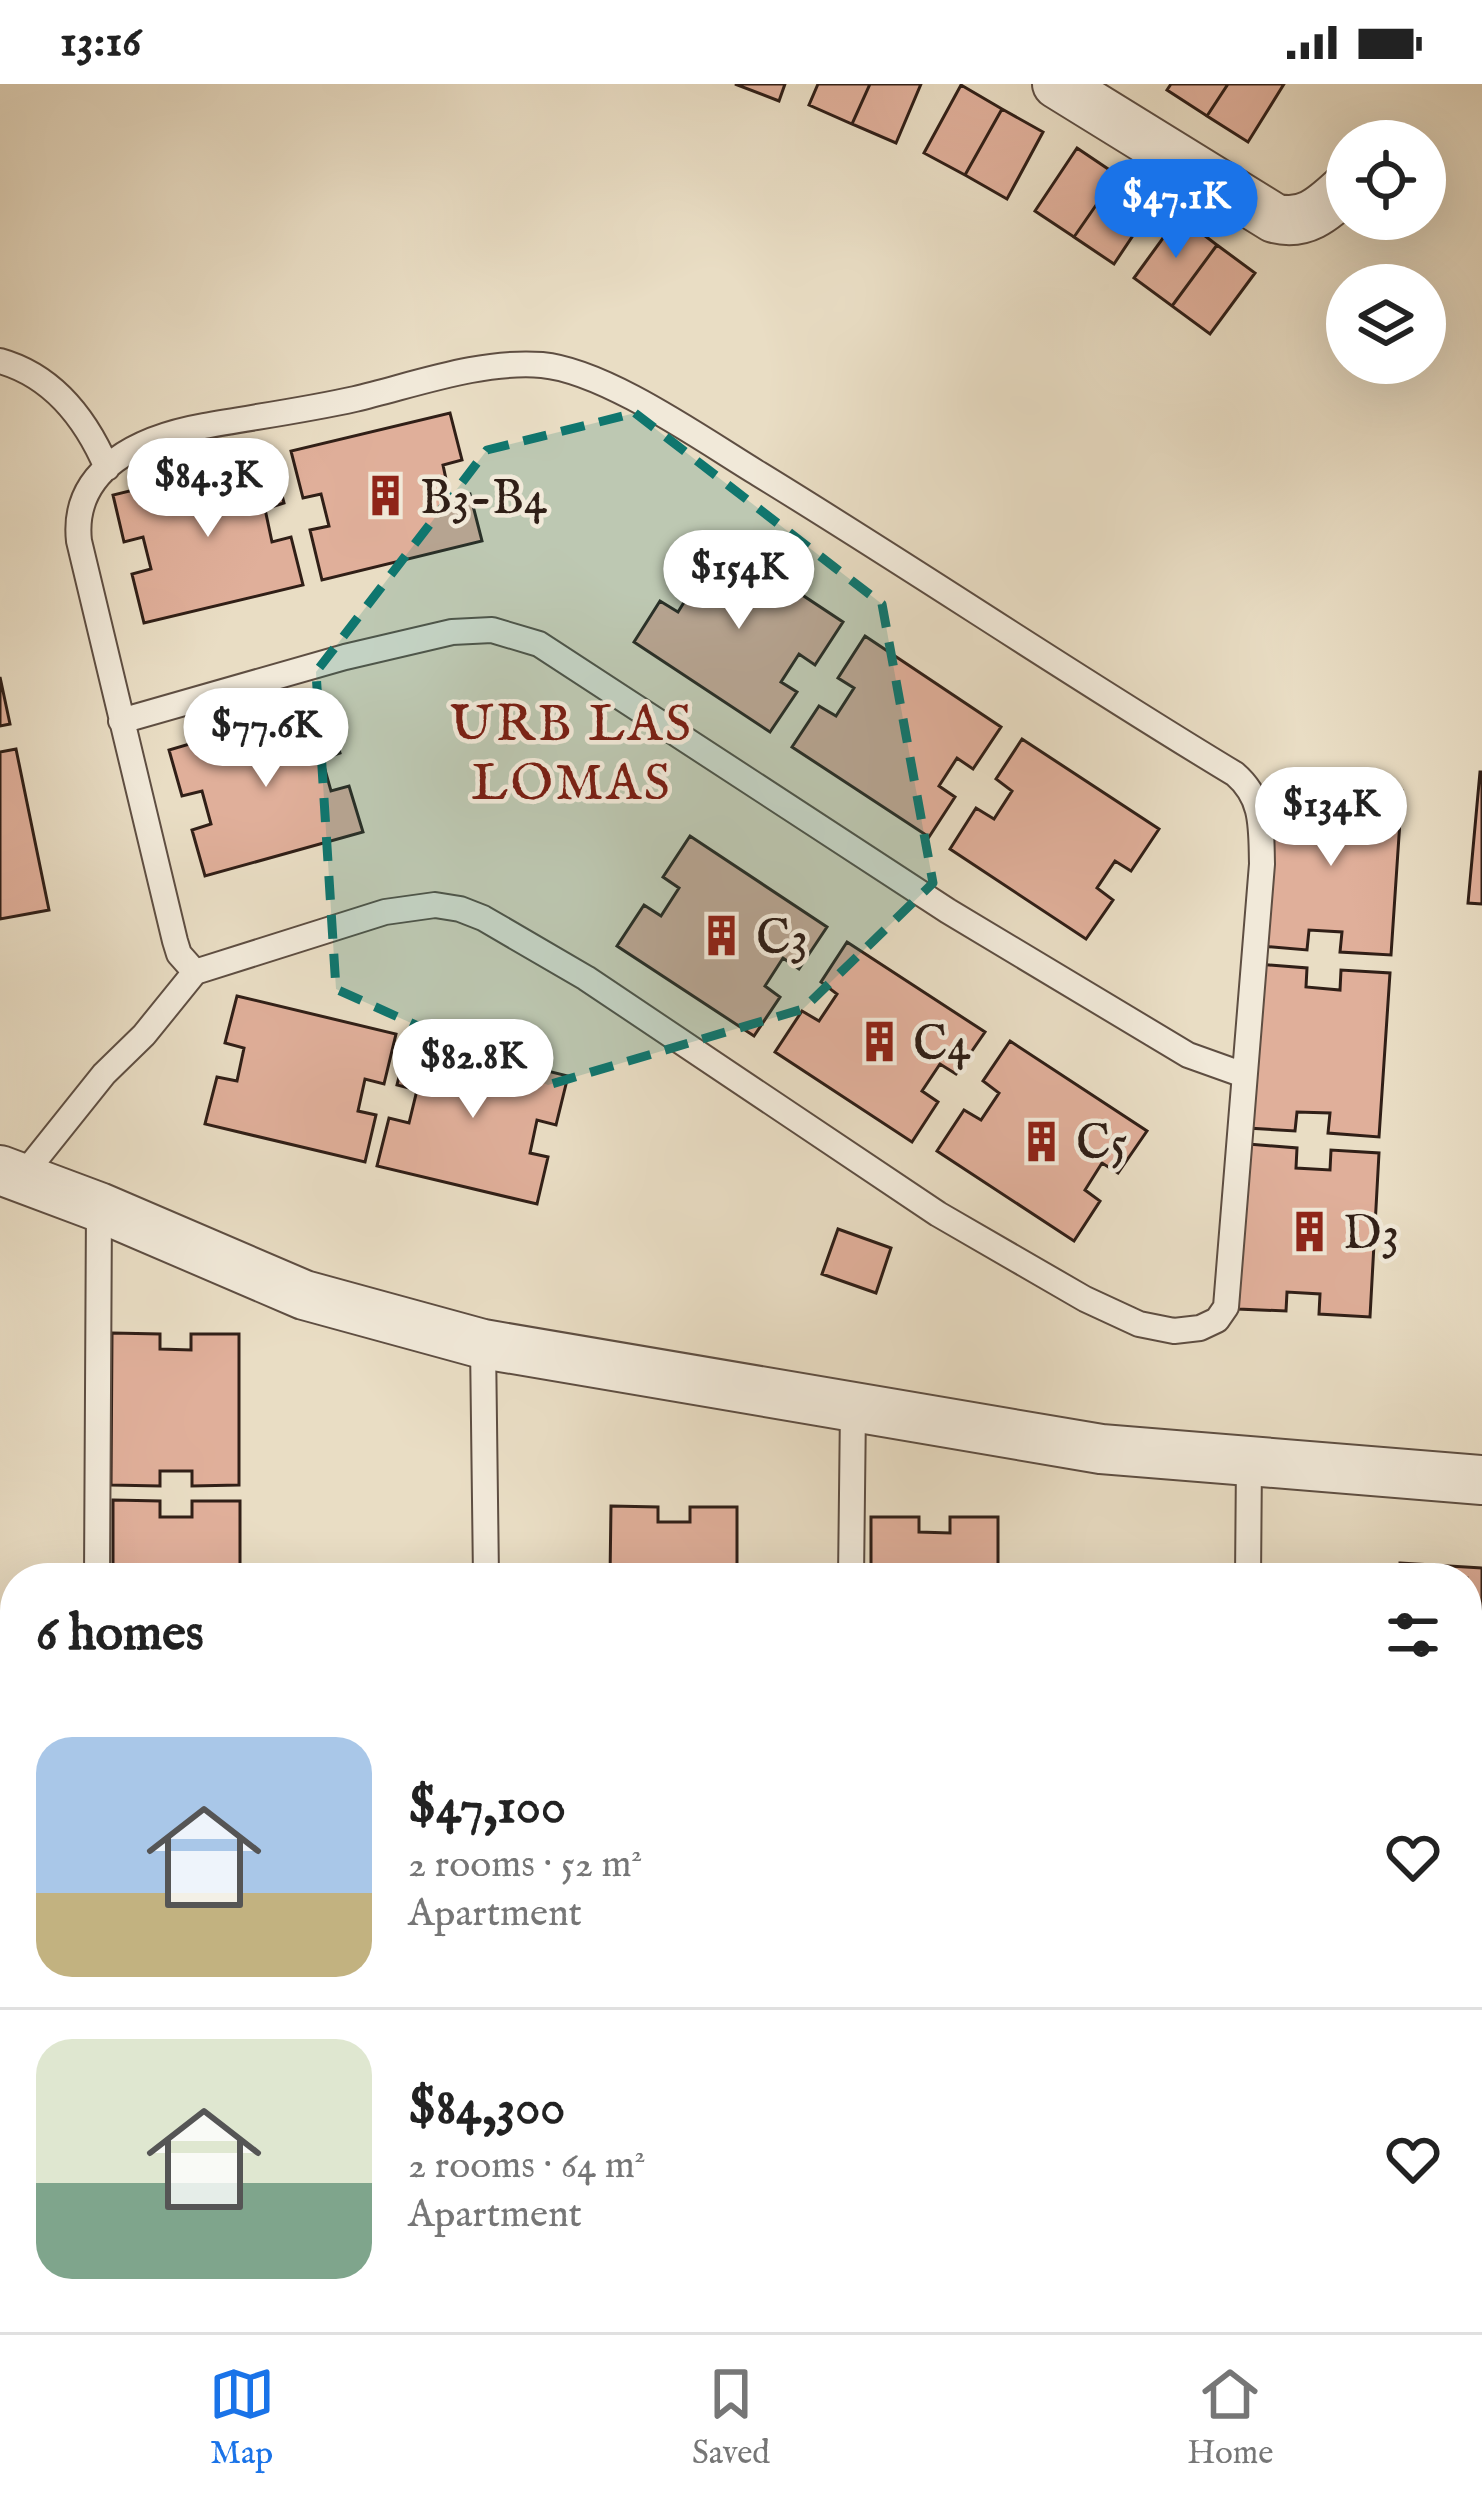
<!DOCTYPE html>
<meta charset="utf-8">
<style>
:root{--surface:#fff;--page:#f6f6f6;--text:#222;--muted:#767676;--line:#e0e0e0;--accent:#1a73e8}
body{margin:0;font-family:"IM FELL English",serif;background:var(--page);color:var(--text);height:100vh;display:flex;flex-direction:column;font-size:45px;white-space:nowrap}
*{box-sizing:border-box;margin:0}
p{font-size:39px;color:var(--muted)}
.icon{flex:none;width:66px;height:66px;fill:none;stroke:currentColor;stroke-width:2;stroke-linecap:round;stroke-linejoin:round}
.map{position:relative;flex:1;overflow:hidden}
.details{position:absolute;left:0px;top:1479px;width:1482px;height:771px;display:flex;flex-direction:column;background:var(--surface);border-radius:48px 48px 0 0;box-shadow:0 12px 48px #0002}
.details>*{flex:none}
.buttons{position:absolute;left:1326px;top:36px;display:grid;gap:24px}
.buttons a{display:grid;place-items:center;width:120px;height:120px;border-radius:50%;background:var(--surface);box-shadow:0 12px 48px #0002;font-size:60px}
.price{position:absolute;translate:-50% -102px;padding:0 27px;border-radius:42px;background:#fff;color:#222;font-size:39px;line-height:78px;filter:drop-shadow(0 3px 6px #0008)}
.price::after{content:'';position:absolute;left:50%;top:72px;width:36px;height:27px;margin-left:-18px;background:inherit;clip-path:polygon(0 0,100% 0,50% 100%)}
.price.current{background:var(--accent);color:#fff}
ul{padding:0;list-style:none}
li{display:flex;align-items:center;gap:36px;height:300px;padding:0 36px}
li+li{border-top:3px solid var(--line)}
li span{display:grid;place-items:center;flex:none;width:336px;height:240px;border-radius:36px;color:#555}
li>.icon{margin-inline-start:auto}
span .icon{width:144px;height:144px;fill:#fffc;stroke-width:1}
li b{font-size:51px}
h2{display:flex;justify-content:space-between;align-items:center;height:144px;padding:0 36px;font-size:51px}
.status{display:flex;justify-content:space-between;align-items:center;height:84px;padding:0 60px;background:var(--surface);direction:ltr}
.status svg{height:33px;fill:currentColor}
.dock{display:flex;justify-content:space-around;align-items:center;height:168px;border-top:3px solid var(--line);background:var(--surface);font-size:33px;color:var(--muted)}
.dock a{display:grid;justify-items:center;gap:6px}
.dock .current{color:var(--accent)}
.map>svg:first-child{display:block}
.building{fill:#e0af9a;stroke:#301f17;stroke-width:3}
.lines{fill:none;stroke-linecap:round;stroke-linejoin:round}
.service-casing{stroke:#5e4e42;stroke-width:28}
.minor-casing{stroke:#5e4e42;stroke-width:52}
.service{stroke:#f1e9d9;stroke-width:24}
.minor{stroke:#f1e9d9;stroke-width:48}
.marked{fill:#0f766e;fill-opacity:0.2;stroke:#0f766e;stroke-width:9;stroke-dasharray:24 15;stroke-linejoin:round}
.labels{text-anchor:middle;stroke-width:9;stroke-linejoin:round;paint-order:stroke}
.poi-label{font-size:48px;fill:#301f17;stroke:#f1e9d9;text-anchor:start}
.neighbourhood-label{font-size:51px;letter-spacing:3px;fill:#7a1f14;stroke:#f1e9d9}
</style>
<div class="status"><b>13:16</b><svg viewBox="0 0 49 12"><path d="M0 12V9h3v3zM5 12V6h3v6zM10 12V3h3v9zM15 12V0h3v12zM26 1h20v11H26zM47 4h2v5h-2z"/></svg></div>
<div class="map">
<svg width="1482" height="2248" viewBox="0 0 1482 2248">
<rect width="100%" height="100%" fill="#e9ddc4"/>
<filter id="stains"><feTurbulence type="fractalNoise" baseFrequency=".00167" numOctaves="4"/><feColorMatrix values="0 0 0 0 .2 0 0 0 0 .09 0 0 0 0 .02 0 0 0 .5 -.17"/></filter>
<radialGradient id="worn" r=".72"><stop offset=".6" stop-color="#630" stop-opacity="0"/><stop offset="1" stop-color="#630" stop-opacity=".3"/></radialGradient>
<path class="building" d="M735,0H785L779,17Z
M818,0H870L852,40L809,21Z
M870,0H921L896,59L852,40Z
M1171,0H1228L1207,32L1167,6Z
M1228,0H1284L1248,58L1207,32Z
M961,1L1002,25L965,91L924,69Z
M1002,25L1043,48L1007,115L965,91Z
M1077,64L1117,91L1074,153L1035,127Z
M1117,91L1156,117L1114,180L1074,153Z
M1179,132L1217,161L1172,222L1134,194Z
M1217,161L1255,189L1210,250L1172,222Z
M450,329L462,376L443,381L450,414L470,410L482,457L322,496L310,446L329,442L321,410L303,414L291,367Z
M272,372L284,419L265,425L272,458L291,453L303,501L144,539L132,490L151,485L143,453L124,458L113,411Z
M707,448L843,538L815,581L799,570L781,598L797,608L770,648L634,558L660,517L678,528L696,499L679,489Z
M865,552L1001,643L973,685L957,674L939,702L955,713L929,753L792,663L819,622L836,632L854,604L838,594Z
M0,593L10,640L0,642Z
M326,620L340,669L322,675L331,707L349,702L363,748L205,792L192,746L211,740L202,707L182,712L169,666Z
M1022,655L1159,745L1131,787L1115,777L1097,804L1113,816L1086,855L950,765L976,724L994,735L1012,707L996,695Z
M16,665L49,826L0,835V668Z
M1480,688H1482V820L1468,819Z
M1270,699L1319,702L1318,722L1351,724L1353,704L1402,707L1391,871L1340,868L1342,848L1309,846L1307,866L1260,862Z
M690,752L827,843L799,885L783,874L765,902L780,913L754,952L617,862L644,821L661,832L679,804L663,793Z
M847,858L985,948L956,990L940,980L922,1007L938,1018L912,1058L775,968L802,927L819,937L837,910L821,898Z
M1258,880L1307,884L1306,903L1340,906L1341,886L1390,889L1379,1053L1328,1049L1330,1029L1297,1028L1295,1047L1248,1044Z
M237,912L396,950L384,1000L365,995L358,1027L376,1031L365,1078L205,1040L217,993L237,997L244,964L225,959Z
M409,953L568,992L556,1041L537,1036L530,1069L548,1073L537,1120L377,1082L389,1034L409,1039L417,1006L397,1001Z
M1010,957L1147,1047L1118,1089L1102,1079L1085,1106L1100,1117L1074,1157L937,1067L964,1026L981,1036L999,1009L983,997Z
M1248,1060L1297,1064L1296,1084L1330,1086L1331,1066L1379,1069L1370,1233L1319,1230L1320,1210L1287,1208L1286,1227L1238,1225Z
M838,1145L891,1164L876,1209L822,1190Z
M112,1249L160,1250V1265L191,1266V1250H239V1401L192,1402V1387H160V1402L111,1401Z
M113,1416L160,1417V1433H192V1417H240V1494H113Z
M611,1422L658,1423V1438H690V1423H737V1494H610Z
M871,1433H919V1448L950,1449V1433H998V1494H871Z
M1400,1479L1482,1484V1640L1467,1639V1494H1400Z
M1467,1657L1482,1658V1814H1467Z"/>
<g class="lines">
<defs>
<path id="service" d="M0,277C53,292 86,335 107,384
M121,637L345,573L452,548L492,546L539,560L948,827L1188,971L1244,991
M20,1095L104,990L144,951L195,888L385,828L435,821L460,825L483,834L586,894L938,1130L1085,1215L1139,1240L1174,1247L1200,1244L1217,1236L1226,1223L1262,780C1261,744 1264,715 1235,690C1074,593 919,488 759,390C703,356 606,287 542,281C481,276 414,301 355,315C306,326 254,333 204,342C142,353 71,384 79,457L175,857L179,870L195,888
M483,1260L486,1494
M97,1494L99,1123
M851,1494L853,1324
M1248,1494L1249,1377"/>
<path id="minor" d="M1057,0L1274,134C1306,143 1325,123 1347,103
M0,1086L99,1123L304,1211L483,1260L1101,1365L1482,1396
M0,1830L15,1833
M1467,1875H1482"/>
</defs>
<use href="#service" class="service-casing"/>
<use href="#minor" class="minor-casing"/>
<use href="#service" class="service"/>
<use href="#minor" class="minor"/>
</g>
<path class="marked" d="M635,329L882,520L933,799L803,925L548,1001L336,905L316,588L487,366Z"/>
<defs>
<symbol id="building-bare" viewBox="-9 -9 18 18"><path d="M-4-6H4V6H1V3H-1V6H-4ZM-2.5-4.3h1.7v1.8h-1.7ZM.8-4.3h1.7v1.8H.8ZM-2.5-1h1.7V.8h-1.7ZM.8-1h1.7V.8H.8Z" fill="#8f2418" stroke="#f1e9d9" stroke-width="2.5" paint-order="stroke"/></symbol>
</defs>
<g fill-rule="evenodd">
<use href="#building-bare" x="356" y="382" width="59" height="59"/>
<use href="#building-bare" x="692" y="822" width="59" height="59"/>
<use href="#building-bare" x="850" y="928" width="59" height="59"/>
<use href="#building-bare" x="1012" y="1028" width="59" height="59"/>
<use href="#building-bare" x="1280" y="1118" width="59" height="59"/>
</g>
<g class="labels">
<g class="poi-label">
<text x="420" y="429">B3-B4</text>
<text x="756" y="869">C3</text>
<text x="913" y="975">C4</text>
<text x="1076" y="1074">C5</text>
<text x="1343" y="1164">D3</text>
</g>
<g class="neighbourhood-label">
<text x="572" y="656">URB LAS<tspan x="572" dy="59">LOMAS</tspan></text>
</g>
</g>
<rect width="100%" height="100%" filter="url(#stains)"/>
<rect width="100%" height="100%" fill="url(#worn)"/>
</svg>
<div class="buttons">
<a><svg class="icon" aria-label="locate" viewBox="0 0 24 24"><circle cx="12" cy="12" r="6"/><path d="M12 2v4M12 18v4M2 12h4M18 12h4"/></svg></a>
<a><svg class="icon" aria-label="layers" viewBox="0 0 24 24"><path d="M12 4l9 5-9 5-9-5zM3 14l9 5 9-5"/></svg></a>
</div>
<b class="price current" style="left:1176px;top:177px">$47.1K</b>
<b class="price" style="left:208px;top:456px">$84.3K</b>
<b class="price" style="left:739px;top:548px">$154K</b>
<b class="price" style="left:266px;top:706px">$77.6K</b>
<b class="price" style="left:1331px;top:785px">$134K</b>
<b class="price" style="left:473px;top:1037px">$82.8K</b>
<section class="details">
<h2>6 homes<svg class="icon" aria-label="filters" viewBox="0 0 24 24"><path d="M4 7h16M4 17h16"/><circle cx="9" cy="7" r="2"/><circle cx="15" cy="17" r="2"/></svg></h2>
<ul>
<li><span style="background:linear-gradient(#a9c7e8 65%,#c2b280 0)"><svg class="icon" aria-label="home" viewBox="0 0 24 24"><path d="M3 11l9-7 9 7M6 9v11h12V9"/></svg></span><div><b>$47,100</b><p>2 rooms · 52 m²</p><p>Apartment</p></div><svg class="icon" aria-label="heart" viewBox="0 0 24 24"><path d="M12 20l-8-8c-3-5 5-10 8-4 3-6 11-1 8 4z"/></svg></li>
<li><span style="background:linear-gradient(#dfe7d0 60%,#7fa58c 0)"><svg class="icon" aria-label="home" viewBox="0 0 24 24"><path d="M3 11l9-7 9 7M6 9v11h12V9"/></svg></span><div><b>$84,300</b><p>2 rooms · 64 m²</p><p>Apartment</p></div><svg class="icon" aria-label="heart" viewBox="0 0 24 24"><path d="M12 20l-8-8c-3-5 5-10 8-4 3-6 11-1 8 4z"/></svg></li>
</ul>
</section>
</div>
<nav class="dock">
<a class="current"><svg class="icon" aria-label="map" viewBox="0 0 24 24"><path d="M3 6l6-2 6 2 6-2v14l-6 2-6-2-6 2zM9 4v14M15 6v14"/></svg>Map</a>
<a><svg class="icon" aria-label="saved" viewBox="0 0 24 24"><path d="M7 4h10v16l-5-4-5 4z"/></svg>Saved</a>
<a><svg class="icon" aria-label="home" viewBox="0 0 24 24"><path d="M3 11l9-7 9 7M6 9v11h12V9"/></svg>Home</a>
</nav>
